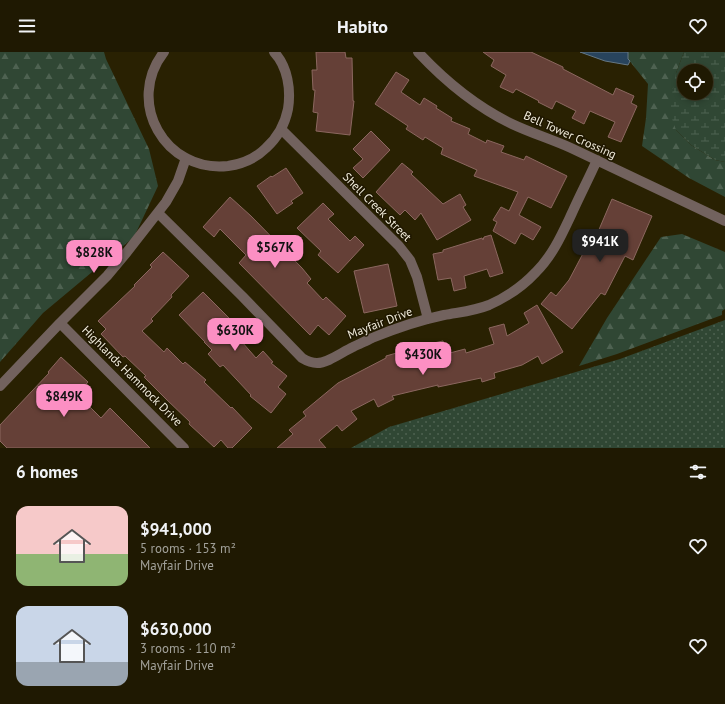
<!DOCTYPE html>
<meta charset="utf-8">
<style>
:root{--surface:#1f1902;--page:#27220c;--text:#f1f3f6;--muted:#a1a099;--line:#3c3824;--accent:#fc8fc3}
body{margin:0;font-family:"PT Sans",sans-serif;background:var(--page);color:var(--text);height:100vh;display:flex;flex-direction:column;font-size:15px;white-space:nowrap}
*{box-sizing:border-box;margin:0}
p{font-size:13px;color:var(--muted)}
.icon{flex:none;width:22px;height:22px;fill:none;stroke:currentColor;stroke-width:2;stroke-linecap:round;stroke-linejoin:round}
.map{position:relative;height:396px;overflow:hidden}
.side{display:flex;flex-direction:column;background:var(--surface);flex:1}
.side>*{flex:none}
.controls{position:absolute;left:677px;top:12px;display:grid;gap:8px}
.controls a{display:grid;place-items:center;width:36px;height:36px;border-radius:50%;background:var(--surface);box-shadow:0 2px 6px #0003,0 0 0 1px var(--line);font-size:20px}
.price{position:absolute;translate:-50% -34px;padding:0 9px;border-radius:8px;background:var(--accent);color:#111;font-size:13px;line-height:26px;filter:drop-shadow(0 1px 2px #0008)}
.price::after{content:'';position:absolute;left:50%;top:24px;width:12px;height:9px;margin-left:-6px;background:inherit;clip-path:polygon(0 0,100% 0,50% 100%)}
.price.active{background:#222;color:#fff}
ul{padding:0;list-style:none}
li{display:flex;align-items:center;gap:12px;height:100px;padding:0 16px}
li span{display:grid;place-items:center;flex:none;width:112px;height:80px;border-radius:12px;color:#555}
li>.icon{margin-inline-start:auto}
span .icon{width:48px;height:48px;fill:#fffc;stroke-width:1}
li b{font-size:17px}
h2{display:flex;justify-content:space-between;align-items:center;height:48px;padding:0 16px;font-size:17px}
header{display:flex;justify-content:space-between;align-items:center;height:52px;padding:0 16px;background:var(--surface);font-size:18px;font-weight:600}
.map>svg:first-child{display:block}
.grass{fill:url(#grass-dots)}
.forest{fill:url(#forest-firs)}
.wetland{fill:url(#wetland-marsh);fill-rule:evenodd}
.water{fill:#28445d;stroke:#657783}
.building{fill:#654037;stroke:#8b675f}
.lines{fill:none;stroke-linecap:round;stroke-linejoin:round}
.street{stroke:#72625e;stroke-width:10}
.labels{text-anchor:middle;stroke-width:3;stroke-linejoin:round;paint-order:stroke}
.street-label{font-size:12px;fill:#f2eddc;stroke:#1f1700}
</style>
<header><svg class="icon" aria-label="menu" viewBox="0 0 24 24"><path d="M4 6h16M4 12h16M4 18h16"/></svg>Habito<svg class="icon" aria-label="heart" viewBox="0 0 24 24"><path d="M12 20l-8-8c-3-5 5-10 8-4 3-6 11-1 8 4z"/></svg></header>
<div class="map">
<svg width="725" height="396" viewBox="0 0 725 396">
<defs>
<pattern id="grass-dots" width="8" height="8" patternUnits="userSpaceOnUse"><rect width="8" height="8" fill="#304734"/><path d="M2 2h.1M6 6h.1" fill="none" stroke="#4e6251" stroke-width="1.8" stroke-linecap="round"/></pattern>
<pattern id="forest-firs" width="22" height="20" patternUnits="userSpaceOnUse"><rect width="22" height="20" fill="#304734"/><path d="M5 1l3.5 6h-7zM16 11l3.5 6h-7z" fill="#4e6251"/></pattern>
<pattern id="wetland-marsh" width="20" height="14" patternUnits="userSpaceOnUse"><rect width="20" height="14" fill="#304734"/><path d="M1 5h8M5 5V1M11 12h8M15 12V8" fill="none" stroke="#4e6251"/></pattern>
</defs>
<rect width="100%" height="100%" fill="#292102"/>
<path class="grass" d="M725,268V396H351L389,375L620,307Z"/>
<path class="forest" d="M0,0H104L106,7L149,97L158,134L134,185L43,261L0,310Z
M628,0H684L676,21V78L691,93L715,108L725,110V145L689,126L642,94L646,66L648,32L628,7Z
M682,182L725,200V257L722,259V263L617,302L579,314L607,266L661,185Z"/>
<path class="wetland" d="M684,0H725V110L715,108L691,93L676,78L669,58L676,21ZM684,19H706V41H684Z"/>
<path class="water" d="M580,0H628V7L630,9L628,13L605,9Z"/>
<path class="building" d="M316,0H345L346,6H352L353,49H354L350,83L316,79L318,61L313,60L315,38H313L312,18H317Z
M483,0H531L563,15V17L613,43L616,36L634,44L631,51L637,54L621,90L608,85L615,70L590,59L584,72L572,66L576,59L556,49L552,57L538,50L539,49L516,37L513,41L500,35L506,23L491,14L494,8Z
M396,20L409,28L401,40L420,53L424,46L437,54L436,56L452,66L451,69L470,77L468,82L486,91L487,88L504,94L501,100L524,108L526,104L567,124L551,156L528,145L519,163L541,175L533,188L521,181L515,192L493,179L497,170L493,168L501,155L509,159L518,140L474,124L477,118L441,102L443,96L425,85L423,88L406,77L408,74L375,52Z
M371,79L390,98L363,126L353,116L363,107L353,97Z
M402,111L413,120L411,122L443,152L460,142L466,153L463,155L471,168L437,188L421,161L415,168L405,158L400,163L376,140Z
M286,116L303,141L291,149L293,151L277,162L257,134L271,124L272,125Z
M230,145L251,164L302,216L311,227L307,231L323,248L326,245L346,264L329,283L318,273L310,283L239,211L246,203L220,177L214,185L203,175Z
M612,147L652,164L633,208L625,204L605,243L601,241L572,277L541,252L551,240L556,244L569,228L588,192L592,194Z
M323,151L334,162L328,167L350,189L355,184L364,193L338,221L318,203L321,199L297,176Z
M491,183L503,221L490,225L487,217L464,224L466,236L454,239L451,226L438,228L433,202L443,200V198L482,186L483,188L484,185Z
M163,200L189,224L171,243L172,245L151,267L153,269L142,279L164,300L167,296L183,312L185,310L206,328L204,330L231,356L232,355L252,376L232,396H228L221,388L214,395L189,372L190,370L166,347L144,325L146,324L125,304L123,305L101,282L106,277L98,269L135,234L134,233L152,215L150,213Z
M388,212L397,254L364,261L354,219Z
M203,240L240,277L235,282L256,306L263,299L273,310L271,311L287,324L278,335L286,342L271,361L250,344L251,343L223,313L220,315L208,302L212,298L204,290H205L179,263Z
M537,253L563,300L542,312L538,304L522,313L494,321L495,326L482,330L481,326L438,335V333L392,344L394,347L378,355L374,347L351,359L357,367L342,379L337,373L319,388L326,396H277L293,382L289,378L306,364L303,360L338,331L386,306V304L400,300L401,304L430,297L429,292L443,289L446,302L465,297L466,301L494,292L489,276L504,272L507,284L529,271L524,261Z
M61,305L88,330L77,342L101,366L110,356L150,396H7L0,389V373L49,321L48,320Z"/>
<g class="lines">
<path class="street" d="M164,0C125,50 165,121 228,114C242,112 256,106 266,96C277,86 285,72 288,57C291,38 288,15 274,0
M418,0C445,29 475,54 512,72C531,81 551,87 571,96C622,120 674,145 725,169
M281,77L399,194L410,208L417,225L428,267
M158,161L242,244L302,306C307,309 312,311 317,311C328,311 342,300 353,295C359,292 366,289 372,286C396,276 420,268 444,263C460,260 474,259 489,253C507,245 523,234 536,220C553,203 562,182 572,161C580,143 589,126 597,108
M60,271L184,396
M0,334L60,271L107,224L127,200L166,150L178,129L186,106"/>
</g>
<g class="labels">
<g class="street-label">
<text transform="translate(570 83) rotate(24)" y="4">Bell Tower Crossing</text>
<text transform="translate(377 155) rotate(45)" y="4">Shell Creek Street</text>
<text transform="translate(380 271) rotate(-21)" y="4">Mayfair Drive</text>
<text transform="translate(132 324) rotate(45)" y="4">Highlands Hammock Drive</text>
</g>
</g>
</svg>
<div class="controls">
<a><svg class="icon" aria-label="locate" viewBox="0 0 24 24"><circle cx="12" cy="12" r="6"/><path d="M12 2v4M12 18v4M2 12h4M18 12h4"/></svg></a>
</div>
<b class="price active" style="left:600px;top:211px">$941K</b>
<b class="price" style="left:275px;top:217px">$567K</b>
<b class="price" style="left:94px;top:222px">$828K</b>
<b class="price" style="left:235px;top:300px">$630K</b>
<b class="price" style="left:423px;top:324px">$430K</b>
<b class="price" style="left:64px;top:366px">$849K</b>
</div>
<section class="side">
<h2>6 homes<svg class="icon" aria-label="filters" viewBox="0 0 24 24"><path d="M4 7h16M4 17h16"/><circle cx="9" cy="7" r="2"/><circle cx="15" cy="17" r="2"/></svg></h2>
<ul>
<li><span style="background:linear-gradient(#f6c9c9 60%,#8fb573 0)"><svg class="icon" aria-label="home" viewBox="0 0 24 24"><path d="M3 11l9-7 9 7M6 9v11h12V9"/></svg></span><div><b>$941,000</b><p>5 rooms · 153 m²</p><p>Mayfair Drive</p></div><svg class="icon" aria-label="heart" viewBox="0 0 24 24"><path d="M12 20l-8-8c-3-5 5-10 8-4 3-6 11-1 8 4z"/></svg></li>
<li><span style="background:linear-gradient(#c9d6e8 70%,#9aa5b1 0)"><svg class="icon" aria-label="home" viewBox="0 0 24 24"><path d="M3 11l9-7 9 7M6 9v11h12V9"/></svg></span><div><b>$630,000</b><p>3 rooms · 110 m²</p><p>Mayfair Drive</p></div><svg class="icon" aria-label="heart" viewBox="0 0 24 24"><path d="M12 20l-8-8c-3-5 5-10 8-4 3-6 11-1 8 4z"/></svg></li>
</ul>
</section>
